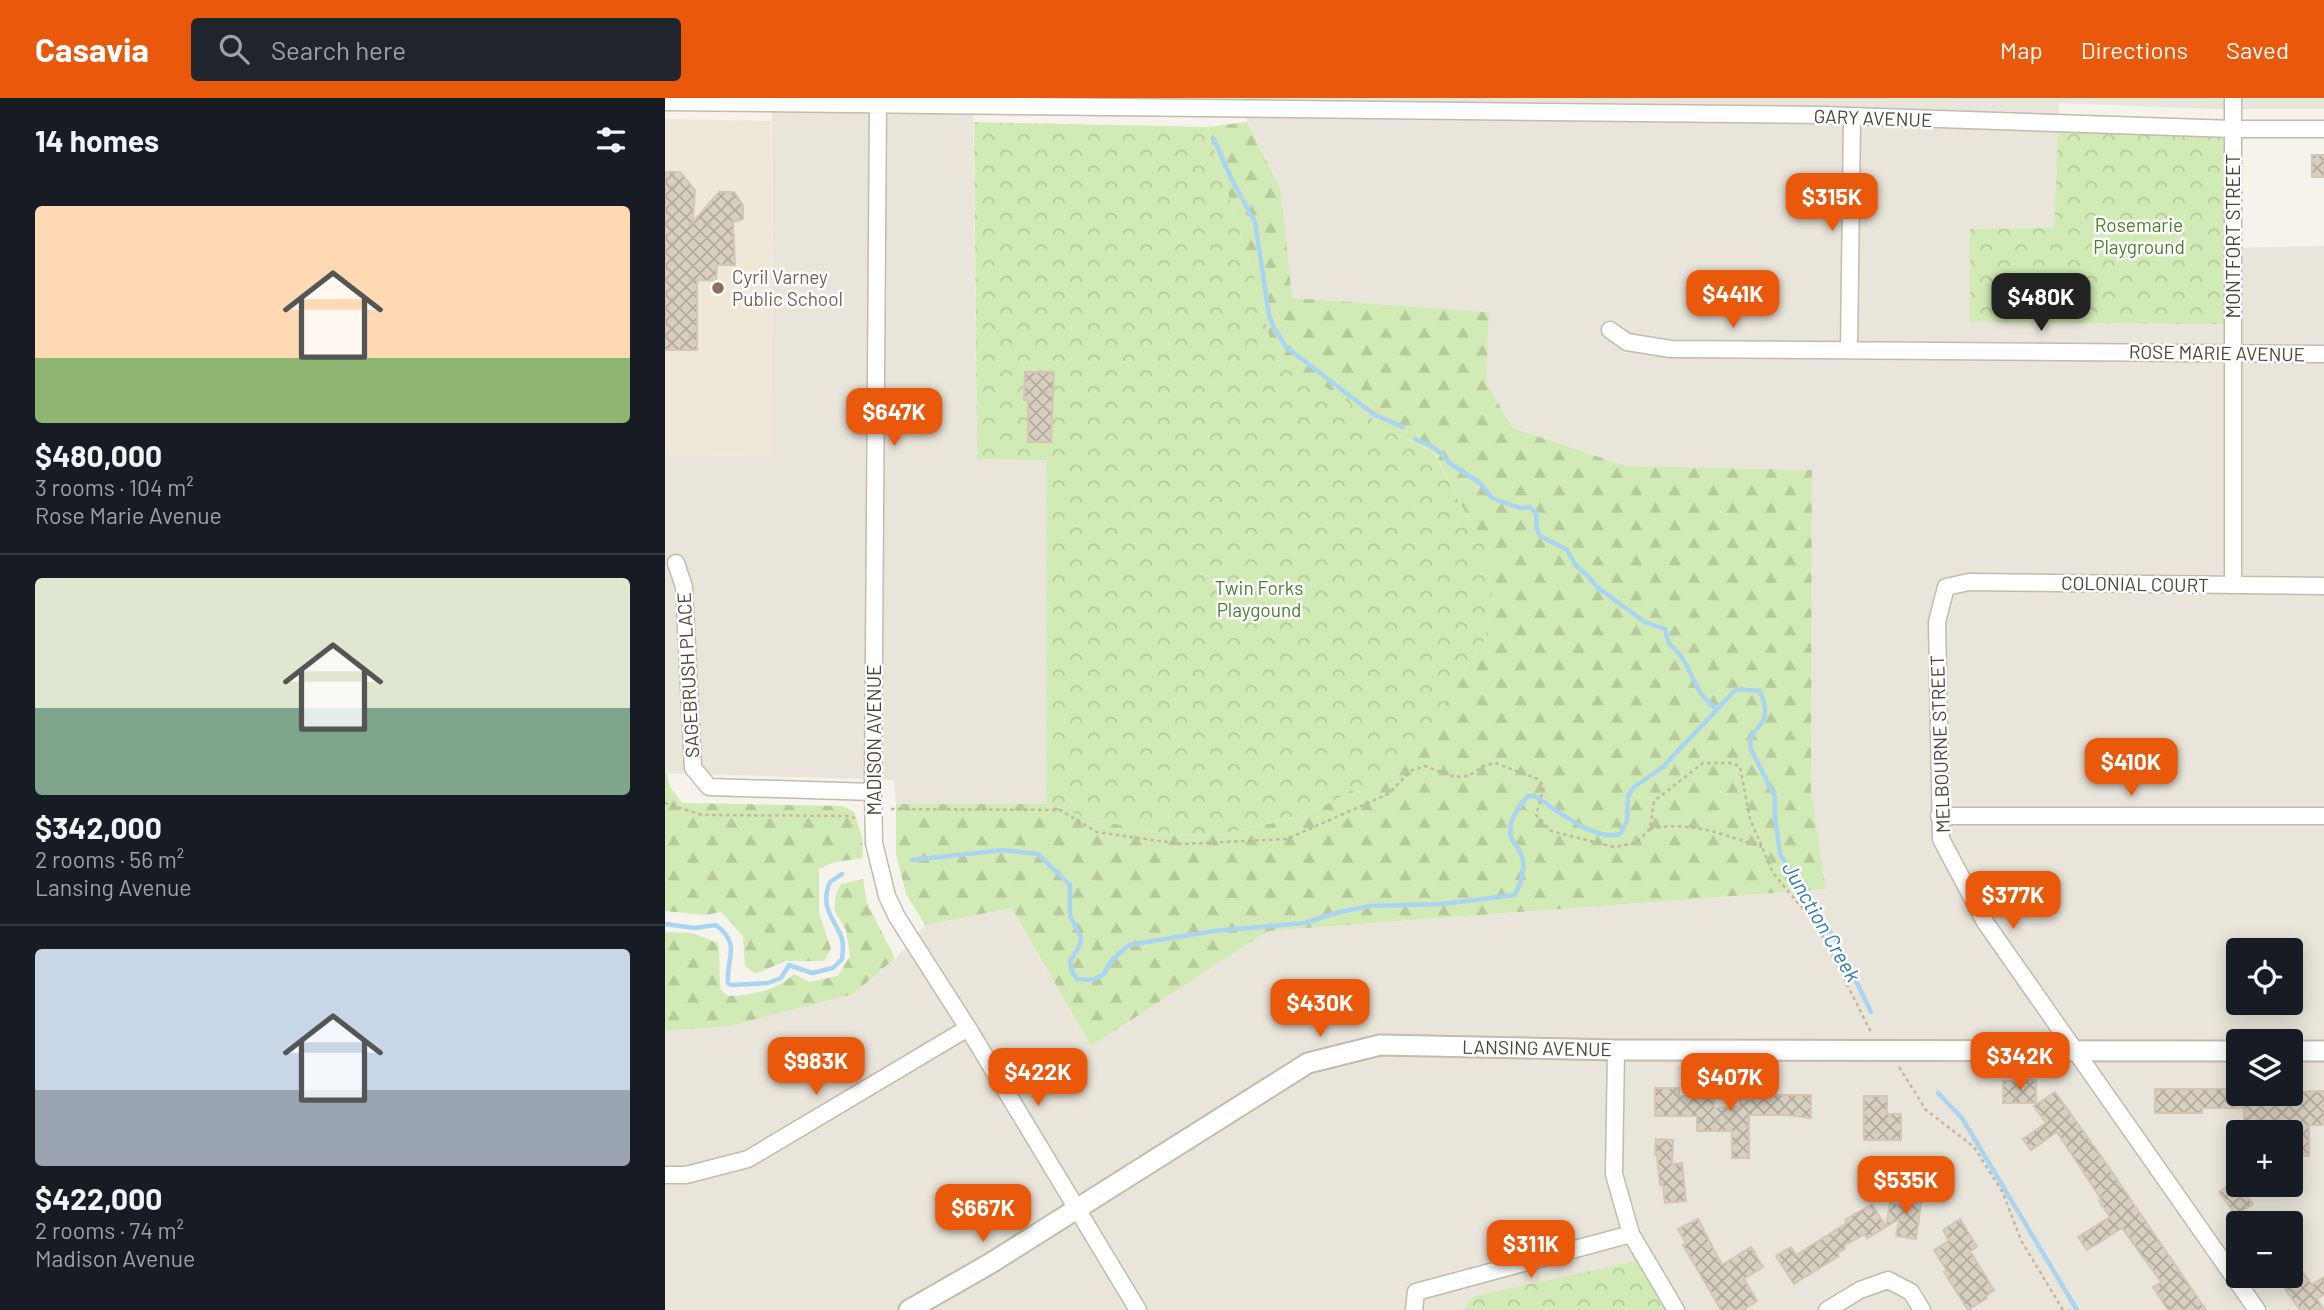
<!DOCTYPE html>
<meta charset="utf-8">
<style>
:root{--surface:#171b24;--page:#20242c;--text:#f1f3f6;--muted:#9ea1a6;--line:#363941;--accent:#ea580c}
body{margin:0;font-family:Barlow,sans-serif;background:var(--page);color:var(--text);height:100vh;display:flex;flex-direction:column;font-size:26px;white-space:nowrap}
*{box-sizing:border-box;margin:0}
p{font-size:23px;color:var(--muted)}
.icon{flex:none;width:38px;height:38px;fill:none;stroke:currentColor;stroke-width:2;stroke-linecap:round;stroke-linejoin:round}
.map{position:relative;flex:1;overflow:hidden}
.side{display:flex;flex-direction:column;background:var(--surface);width:665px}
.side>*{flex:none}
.controls{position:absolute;left:1561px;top:840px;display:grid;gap:14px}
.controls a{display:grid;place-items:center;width:77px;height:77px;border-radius:7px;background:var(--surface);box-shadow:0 4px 18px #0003;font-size:35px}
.price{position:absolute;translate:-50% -60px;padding:0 16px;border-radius:14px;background:var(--accent);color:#fff;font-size:23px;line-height:46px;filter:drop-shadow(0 2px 4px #0008)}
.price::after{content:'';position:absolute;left:50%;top:42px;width:21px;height:16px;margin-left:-10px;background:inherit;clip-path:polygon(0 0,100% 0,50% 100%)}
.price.active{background:#222;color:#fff}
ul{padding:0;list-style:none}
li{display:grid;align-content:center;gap:14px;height:371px;padding:0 35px}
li+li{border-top:2px solid var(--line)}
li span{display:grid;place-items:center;height:217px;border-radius:7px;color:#555}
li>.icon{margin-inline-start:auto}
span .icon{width:126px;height:126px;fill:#fffc;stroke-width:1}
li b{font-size:30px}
h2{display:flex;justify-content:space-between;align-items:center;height:84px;padding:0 35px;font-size:30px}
header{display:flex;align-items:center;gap:42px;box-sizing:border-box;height:98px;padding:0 35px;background:var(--accent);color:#fff}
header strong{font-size:33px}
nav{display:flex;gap:38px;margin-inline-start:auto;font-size:24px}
.search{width:490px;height:63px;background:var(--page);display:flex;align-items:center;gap:18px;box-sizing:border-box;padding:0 24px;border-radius:7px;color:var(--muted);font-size:26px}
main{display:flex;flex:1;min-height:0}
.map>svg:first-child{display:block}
.residential{fill:#eae5da;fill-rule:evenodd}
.education{fill:#efe8d6}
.forest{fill:url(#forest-firs)}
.park{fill:url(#park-crowns)}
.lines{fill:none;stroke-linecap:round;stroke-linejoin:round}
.stream{stroke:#a9d4f2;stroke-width:4.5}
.building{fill:url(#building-cross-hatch);stroke:#d3c7b4;stroke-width:2}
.minor-casing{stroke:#c2bbae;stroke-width:19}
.tertiary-casing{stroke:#c2bbae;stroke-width:23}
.path{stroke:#c4b79f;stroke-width:2.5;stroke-dasharray:3.5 3.5;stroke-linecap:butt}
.minor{stroke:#fff;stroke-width:16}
.tertiary{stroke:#fff;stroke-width:19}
.education-dot{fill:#8d6e63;stroke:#fff;stroke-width:2.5}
.labels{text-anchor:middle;stroke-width:5;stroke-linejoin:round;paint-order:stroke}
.street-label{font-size:19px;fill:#4b4439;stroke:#fff}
.park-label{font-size:19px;fill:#4a7f2a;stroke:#fff}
.education-label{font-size:19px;fill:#785e54;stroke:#fff;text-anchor:start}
.water-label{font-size:21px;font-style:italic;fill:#2e7ab2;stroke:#fff}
</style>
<header>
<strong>Casavia</strong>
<div class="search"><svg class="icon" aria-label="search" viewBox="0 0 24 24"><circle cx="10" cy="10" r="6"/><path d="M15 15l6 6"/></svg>Search here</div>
<nav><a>Map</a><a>Directions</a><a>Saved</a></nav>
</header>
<main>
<section class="side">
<h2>14 homes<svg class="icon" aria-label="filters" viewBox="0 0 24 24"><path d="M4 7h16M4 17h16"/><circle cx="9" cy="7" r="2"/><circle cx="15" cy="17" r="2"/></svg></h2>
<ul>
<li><span style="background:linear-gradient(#ffd9b3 70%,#8fb573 0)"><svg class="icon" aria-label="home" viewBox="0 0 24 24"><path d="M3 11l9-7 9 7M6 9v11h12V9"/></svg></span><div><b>$480,000</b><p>3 rooms · 104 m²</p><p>Rose Marie Avenue</p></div></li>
<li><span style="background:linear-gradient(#dfe7d0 60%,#7fa58c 0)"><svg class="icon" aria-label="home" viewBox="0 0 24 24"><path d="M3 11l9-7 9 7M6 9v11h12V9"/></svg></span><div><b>$342,000</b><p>2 rooms · 56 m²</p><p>Lansing Avenue</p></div></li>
<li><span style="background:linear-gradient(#c9d6e8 65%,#9aa5b1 0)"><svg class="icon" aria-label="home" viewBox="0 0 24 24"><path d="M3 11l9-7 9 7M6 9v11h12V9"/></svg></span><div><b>$422,000</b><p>2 rooms · 74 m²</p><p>Madison Avenue</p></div></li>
</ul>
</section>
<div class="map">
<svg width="1659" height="1212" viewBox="0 0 1659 1212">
<defs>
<pattern id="forest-firs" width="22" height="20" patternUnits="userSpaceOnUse" patternTransform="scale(1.75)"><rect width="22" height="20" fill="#d2eab5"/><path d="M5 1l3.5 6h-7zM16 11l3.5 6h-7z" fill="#b6ca9c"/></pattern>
<pattern id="park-crowns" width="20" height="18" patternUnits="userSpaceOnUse" patternTransform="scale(1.75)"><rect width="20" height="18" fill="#d2eab5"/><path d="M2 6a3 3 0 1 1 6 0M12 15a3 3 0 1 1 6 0" fill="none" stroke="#b6ca9c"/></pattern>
<pattern id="building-cross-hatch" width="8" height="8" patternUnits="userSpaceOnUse" patternTransform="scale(1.75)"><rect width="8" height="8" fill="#d8cfc1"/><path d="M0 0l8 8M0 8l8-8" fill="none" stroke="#b1aa9e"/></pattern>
</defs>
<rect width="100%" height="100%" fill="#f6f3ec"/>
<path class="residential" d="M107,0H308L312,361H382V706H231L229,682L0,675V357L106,358Z
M576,0H1659V11H1550L1394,5L1389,130L1305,132V224L1561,150L1659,148V1212H1011L810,1198L797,1212H0V933L230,861L260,827L347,810L426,948L603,833L1161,791L1146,693L1147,372L961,368L848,330L821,285L823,214L626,200L616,92L582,24ZM1573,852H1626V905H1573ZM1573,943H1626V996H1573ZM1573,1034H1626V1087H1573ZM1573,1125H1626V1178H1573Z"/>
<path class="education" d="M0,21L106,23V358L0,357Z"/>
<path class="forest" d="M582,24L616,92L627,200L824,214L821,285L848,330L961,368L1147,372L1146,693L1161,791L603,833L426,948L347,810L260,827L241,796L231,756V706H382L425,721L514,738L551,737L607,725L653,711L797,575L820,541L822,518L816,439L793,402L770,355L721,330L608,254L590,182L542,29Z
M0,675H2L5,689L17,705L178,708L189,714L197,739L198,760L170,764L154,771V815L166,851L159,863H121L90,876L80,868L78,838L56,814L40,817L0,813Z
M198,781L202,805L230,860L188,896L64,928L0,933V834L27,835L53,845C56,861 53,876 56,892L63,898C86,897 111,893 129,876L144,884L173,878L185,858L181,832L169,812L171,796L176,786Z"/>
<path class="park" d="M309,24L542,29L590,182L608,253L721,330L769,355L793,402L816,439L829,481L820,541L797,575L776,615L741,662L653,711L607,725L551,737L514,738L425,721L382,706V362L312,361Z
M1393,32L1556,37L1561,46L1562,226L1305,224V131L1389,130Z
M980,1161L1011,1212H797L810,1198Z"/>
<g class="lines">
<path class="stream" d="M549,41L566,80L590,124L604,217L609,230L621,249L710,317L738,329
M750,341L764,347L777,356L783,364L815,385L827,400L855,410L865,409L871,415L872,431L875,438L902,452L911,468L923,478L932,489L980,524L1000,531L1004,546C1019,557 1024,573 1032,589C1036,597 1044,605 1051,611
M247,762L339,752L373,756L405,787V818L416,839L415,847L405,863L407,873L412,881L427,882L438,877L447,862L464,847L549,833L640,825L674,814L705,808L778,806L849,797C857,785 862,767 855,754C853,748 848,745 846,740C842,725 854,708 863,698H870C890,711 930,744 955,736L962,723L963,698L969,689L998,669L1071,591L1095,593C1112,635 1081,623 1086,651L1110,699V719L1115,756L1173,846L1206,914
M0,826L29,830L51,827C77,847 61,859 63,885L66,887L103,885L116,880L124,867L147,875L168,870L177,861C178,854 179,845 176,838C167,818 155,808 165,784L177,776
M1273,995L1297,1020L1412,1212"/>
</g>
<path class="building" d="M1647,57H1659V79H1647Z
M0,74H15L30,92L28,124L54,94H69L78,107V121L68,124L70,167H52L51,183L32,182V252H0Z
M360,274H389L386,344H363V302H359Z
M1371,982V1005H1338V983Z
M990,990H1014V998H1049V1010L1075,1009V1001H1089V997H1146V1020L1122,1017H1084V1060H1067V1033H1032V1018H990Z
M1490,991H1571V996L1659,993V1027H1644V1058H1629V1024L1579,1023V1010H1537V1015H1490Z
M1390,994L1436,1058L1541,1212H1503L1488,1189L1496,1184L1457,1130L1422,1152L1413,1139L1445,1119L1434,1103L1436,1101L1392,1034L1366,1052L1358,1041L1381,1025L1369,1008Z
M1199,998H1222V1016H1236V1042H1199Z
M991,1041L1008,1042L1007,1066L1017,1065L1021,1103L1000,1105L998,1087H995L992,1056H990Z
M1571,1082L1588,1106L1571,1118L1554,1094Z
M1238,1096L1257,1099L1251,1141L1231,1138L1234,1121L1221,1129L1225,1105L1236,1107Z
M1207,1106L1221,1129L1202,1140L1200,1136L1179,1148L1180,1151L1172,1155L1174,1158L1129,1186L1111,1158L1126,1149L1131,1157L1182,1125L1180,1122Z
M1033,1121L1057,1167L1086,1149L1098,1169L1079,1181L1092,1203L1078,1212H1056L1018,1147L1021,1146L1013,1131Z
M1295,1121L1312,1149L1305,1153L1329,1192L1321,1198L1322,1200L1303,1212L1279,1174L1282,1173L1269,1152L1284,1143L1278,1132Z
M1626,1157L1647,1187L1659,1179V1196L1652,1201L1659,1212H1635L1611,1178H1626Z"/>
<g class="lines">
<defs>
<path id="minor" d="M213,0L208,694L209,745L222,798L232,819L303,930L473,1212
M0,4L1157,17L1568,31H1659
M945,232L962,244L1006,251L1659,256
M1184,251L1187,20
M11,465L19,489L28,670L44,689L208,694
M1568,487V0
M1274,718H1659
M951,952L949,1076L966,1136L1011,1212
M0,1077H21L83,1061L303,930
M749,1212L751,1194L966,1136
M1162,1212L1195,1192L1223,1182L1246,1194L1257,1212
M1592,1212L1320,824L1276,741L1272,524L1281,489L1304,484L1659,488"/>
<path id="tertiary" d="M1626,953H1659
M244,1212L326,1165L643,965L715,947L951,952L1573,953"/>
</defs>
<use href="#minor" class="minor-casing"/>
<use href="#tertiary" class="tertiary-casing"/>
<path class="path" d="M0,705L37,717L185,718L192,721
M226,711L395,712L432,734L516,746L622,741L723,696L746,673L760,668L790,679L804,678L818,668L830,665L873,681L879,689L871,717L886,733L949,749L971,745L985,731L989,703L1038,665H1068L1075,669L1085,721L1108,775L1153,829L1206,934
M985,731C1024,722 1060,737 1097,749
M1234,969L1261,1012L1309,1049L1338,1095L1356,1142L1398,1212"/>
<use href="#minor" class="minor"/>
<use href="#tertiary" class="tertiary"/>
</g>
<circle class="education-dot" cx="53" cy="190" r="7"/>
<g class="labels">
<g class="street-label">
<text transform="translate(1208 20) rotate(2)" y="7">GARY AVENUE</text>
<text transform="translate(1568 138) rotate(-90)" y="7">MONTFORT STREET</text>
<text transform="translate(1552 255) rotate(1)" y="7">ROSE MARIE AVENUE</text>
<text transform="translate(1470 486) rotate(1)" y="7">COLONIAL COURT</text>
<text transform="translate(23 577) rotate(-93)" y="7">SAGEBRUSH PLACE</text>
<text transform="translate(209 642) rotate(-90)" y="7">MADISON AVENUE</text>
<text transform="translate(1275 646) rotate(-92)" y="7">MELBOURNE STREET</text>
<text transform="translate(872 950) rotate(1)" y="7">LANSING AVENUE</text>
</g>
<g class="park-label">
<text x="1474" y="134">Rosemarie<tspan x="1474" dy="22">Playground</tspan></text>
<text x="594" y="497">Twin Forks<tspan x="594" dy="22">Playgound</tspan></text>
</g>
<g class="education-label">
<text x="67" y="186">Cyril Varney<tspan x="67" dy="22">Public School</tspan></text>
</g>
<g class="water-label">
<text transform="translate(1156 824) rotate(60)" y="7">Junction Creek</text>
</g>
</g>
</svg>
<div class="controls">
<a><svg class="icon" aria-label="locate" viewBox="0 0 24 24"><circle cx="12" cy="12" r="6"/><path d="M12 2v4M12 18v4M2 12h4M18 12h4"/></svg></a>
<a><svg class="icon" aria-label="layers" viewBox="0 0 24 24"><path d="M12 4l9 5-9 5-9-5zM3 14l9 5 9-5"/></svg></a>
<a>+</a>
<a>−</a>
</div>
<b class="price" style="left:1167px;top:135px">$315K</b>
<b class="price" style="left:1068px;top:232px">$441K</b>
<b class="price active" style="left:1376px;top:235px">$480K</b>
<b class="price" style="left:229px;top:350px">$647K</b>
<b class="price" style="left:1466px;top:700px">$410K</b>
<b class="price" style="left:1348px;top:833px">$377K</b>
<b class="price" style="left:655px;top:941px">$430K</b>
<b class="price" style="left:1355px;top:994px">$342K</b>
<b class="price" style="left:151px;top:999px">$983K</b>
<b class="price" style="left:373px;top:1010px">$422K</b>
<b class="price" style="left:1065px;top:1015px">$407K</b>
<b class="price" style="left:1241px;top:1118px">$535K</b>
<b class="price" style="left:318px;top:1146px">$667K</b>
<b class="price" style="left:866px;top:1182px">$311K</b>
</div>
</main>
